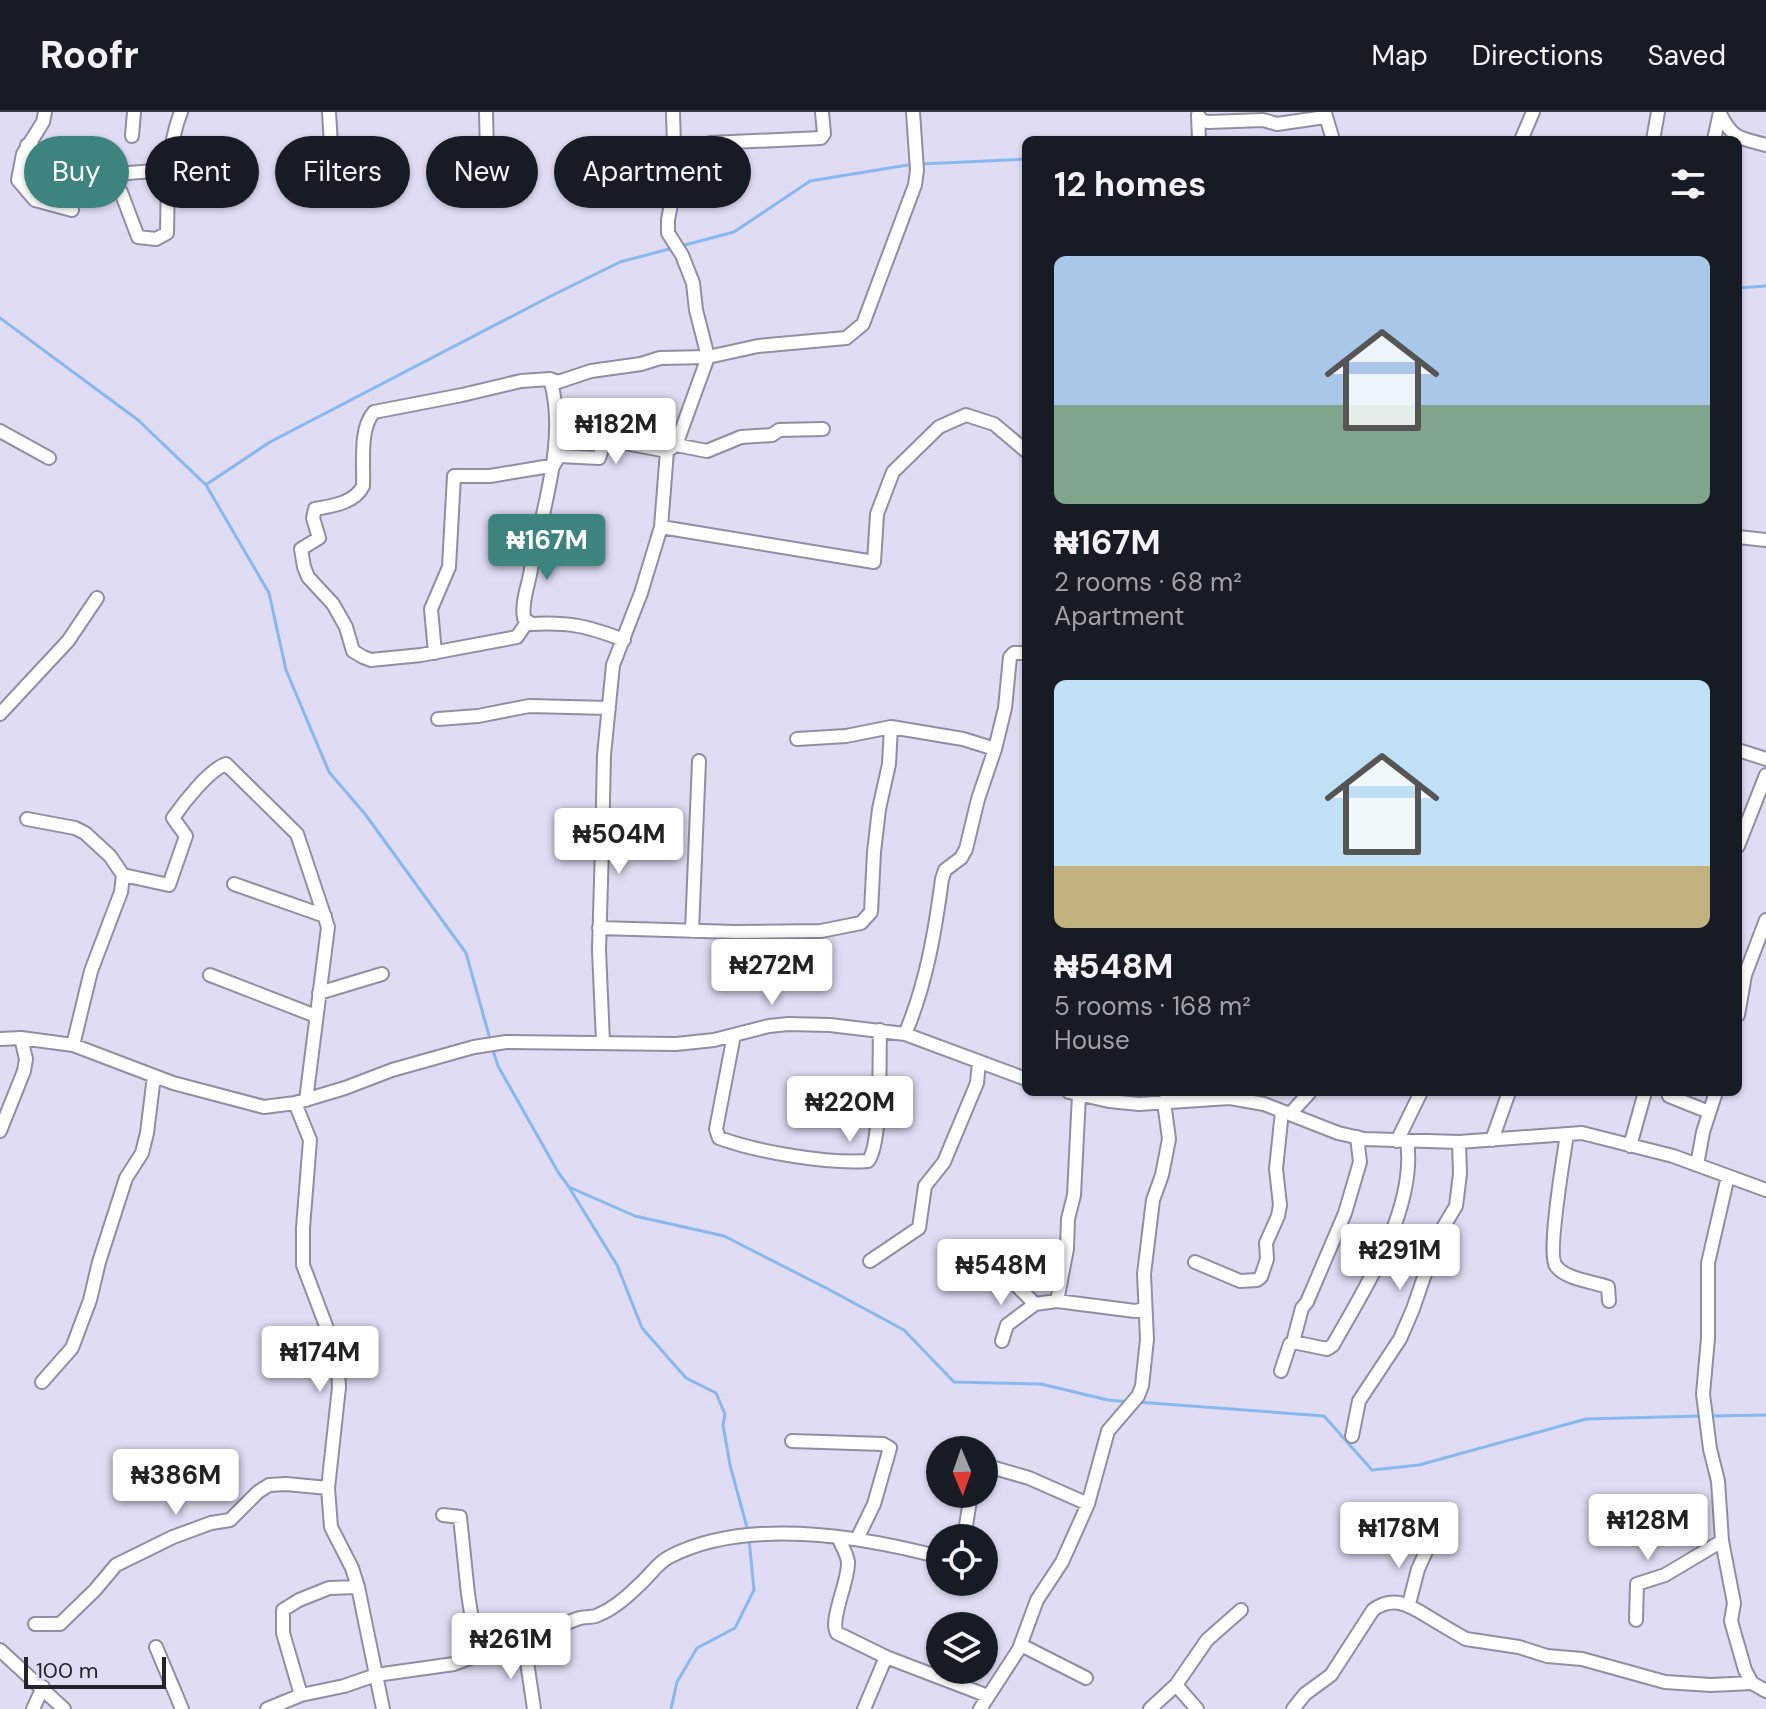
<!DOCTYPE html>
<meta charset="utf-8">
<style>
:root{--surface:#171b24;--page:#20242c;--text:#f1f3f6;--muted:#9ea1a6;--line:#363941;--accent:#3d847e}
body{margin:0;font-family:"DM Sans",sans-serif;background:var(--page);color:var(--text);height:100vh;display:flex;flex-direction:column;font-size:30px;white-space:nowrap}
*{box-sizing:border-box;margin:0}
p{font-size:26px;color:var(--muted)}
.icon{flex:none;width:44px;height:44px;fill:none;stroke:currentColor;stroke-width:2;stroke-linecap:round;stroke-linejoin:round}
.map{position:relative;flex:1;overflow:hidden}
.side{position:absolute;left:1022px;top:24px;width:720px;height:960px;display:flex;flex-direction:column;background:var(--surface);border-radius:12px;box-shadow:0 2px 6px #0004}
.side>*{flex:none}
.top-card{position:absolute;left:24px;top:24px;width:760px;height:72px;display:flex;gap:16px}
.needle{width:52px;rotate:178deg}
.fabs{position:absolute;left:926px;top:1324px;display:grid;gap:16px}
.fabs a{display:grid;place-items:center;width:72px;height:72px;border-radius:50%;background:var(--surface);box-shadow:0 2px 6px #0004;font-size:40px}
.scale{position:absolute;left:24px;bottom:20px;width:142px;box-sizing:border-box;padding-left:8px;border:4px solid #25232c;border-top:0;font-size:22px;line-height:28px;white-space:nowrap;color:#25232c;-webkit-text-stroke:6px #e0dcf4;paint-order:stroke}
.price{position:absolute;translate:-50% -68px;padding:0 18px;border-radius:8px;background:#fff;color:#222;font-size:26px;line-height:52px;filter:drop-shadow(0 2px 4px #0008)}
.price::after{content:'';position:absolute;left:50%;top:48px;width:24px;height:18px;margin-left:-12px;background:inherit;clip-path:polygon(0 0,100% 0,50% 100%)}
.price.selected{background:var(--accent);color:#fff}
ul{padding:0;list-style:none}
li{display:grid;align-content:center;gap:16px;height:424px;padding:0 32px}
li span{display:grid;place-items:center;height:248px;border-radius:12px;color:#555}
li>.icon{margin-inline-start:auto}
span .icon{width:144px;height:144px;fill:#fffc;stroke-width:1}
li b{font-size:34px}
h2{display:flex;justify-content:space-between;align-items:center;height:96px;padding:0 32px;font-size:34px}
.tag{padding:0 28px;border-radius:36px;background:var(--surface);box-shadow:0 2px 6px #0004;font-size:28px;line-height:72px}
.tag.selected{background:var(--accent);color:#fff}
header{display:flex;align-items:center;gap:48px;box-sizing:border-box;height:112px;padding:0 40px;background:var(--surface);border-bottom:2px solid var(--line)}
header strong{font-size:38px}
nav{display:flex;gap:44px;margin-inline-start:auto;font-size:28px}
.map>svg:first-child{display:block}
.lines{fill:none;stroke-linecap:round;stroke-linejoin:round}
.stream{stroke:#87b9f0;stroke-width:3}
.minor-casing{stroke:#918da3;stroke-width:16}
.minor{stroke:#fff;stroke-width:12}
</style>
<header>
<strong>Roofr</strong>
<nav><a>Map</a><a>Directions</a><a>Saved</a></nav>
</header>
<div class="map">
<svg width="1766" height="1597" viewBox="0 0 1766 1597">
<rect width="100%" height="100%" fill="#e0dcf4"/>
<g class="lines">
<path class="stream" d="M922,52L1026,47
M681,134L734,120L810,69L914,52
M1738,176L1766,174
M0,206L138,308L206,373L269,481L286,558L329,660L365,702L466,841L490,927
M207,372L270,330L551,184L620,150L673,136
M492,935L498,954L558,1060L569,1075L635,1104L724,1124L828,1177L904,1218L954,1270L1041,1272L1108,1288L1130,1290
M570,1077L617,1153L642,1216L686,1266L716,1281L725,1302L723,1313L730,1353L748,1419
M1137,1290L1324,1304L1372,1358L1419,1353L1586,1307L1702,1304
M1710,1304L1766,1303
M671,1597L677,1570L697,1536L735,1516L754,1478L749,1427"/>
<defs>
<path id="minor" d="M45,0L43,10L23,42L18,68L35,88L72,98
M329,0L334,82
M486,0L487,41
M1325,1L1333,28
M1720,2C1734,28 1738,25 1766,33
M1198,3L1202,9L1209,10L1263,8L1277,12L1325,5
M1198,3L1199,28
M132,24L134,0
M1521,28L1533,0
M1653,28L1658,0
M1714,28L1720,0
M674,31L698,35L710,31L821,26L824,22L822,0
M27,33L95,64L121,80L138,125L156,127L167,121C168,80 166,38 181,0
M128,61L168,58
M0,319L49,346
M676,333L707,339L741,325L772,323L779,318L823,317
M552,356L559,344L599,346L604,331L609,328L667,339L676,333L708,245L696,198L693,171L682,143L668,121V108L675,70L673,0
M661,415L874,450L877,402L893,360L939,315L966,303L994,312L1026,339
M1738,425L1766,428
M527,510L517,525L421,543L371,548L363,545L353,539L346,515L333,492L308,465L304,455L301,437L319,426L313,406L315,397C332,394 355,391 363,374C364,352 359,316 374,300L462,283L521,269L550,267
M624,528C587,514 570,510 531,512L524,506C521,490 529,472 531,457C542,398 568,326 550,267L558,270L591,259L641,252L660,246L708,245L758,234L846,226L863,212L915,73L917,58L913,0
M435,541L431,497L449,455L454,364H490L544,355L552,356
M0,602L68,529L97,486
M438,607L478,604L529,594L609,596
M797,627L846,624L891,615L963,627L995,637
M1738,638L1766,647
M27,707L75,716L85,721L110,744L123,763L121,780L91,859L73,933
M1738,734L1766,663
M123,763L169,773L186,724L173,706C184,690 209,658 226,652L297,722L328,815L306,988
M234,772L325,804
M599,816L736,820L821,819L861,811L871,800L874,740L879,697L889,652L891,615
M692,819L699,649
M210,863L316,904
M319,881L382,862
M1738,903L1745,863L1766,808
M905,922C926,873 935,820 942,767L945,758L961,746L966,737L978,687L995,637L1005,596L1010,545L1014,541H1026
M734,923L716,1017L719,1026C758,1040 827,1052 868,1049C882,1033 879,943 880,918
M0,927L21,926L73,933L173,971L264,995L295,991L345,976L392,958L474,935L506,930L676,932L714,928L769,914L788,912L830,913L905,922L1026,967
M603,930L599,838L602,735L604,643L613,553L641,481L661,415L667,339
M1069,980L1109,989L1139,992L1230,986L1264,992L1338,1021L1364,1027L1459,1030L1582,1021L1673,1044L1766,1078
M1669,984L1709,1000
M295,991L310,1028L303,1116V1153L337,1243L339,1275L328,1376L331,1415L352,1456L358,1475L383,1597
M1290,1002L1310,980
M0,1019L24,959L26,947L21,926
M1567,1022C1564,1042 1547,1143 1556,1154C1565,1167 1594,1170 1608,1175L1609,1189
M1492,1028L1509,980
M1397,1029L1421,980
M1630,1034L1645,980
M1697,1053L1703,1020L1716,980
M1728,1064L1708,1151V1226L1703,1282L1710,1337L1718,1369L1722,1429L1734,1491L1731,1509L1745,1558L1752,1571L1766,1579
M870,1149L919,1116L925,1074L944,1050L977,971L979,950
M1195,1150L1240,1169L1257,1168L1261,1165L1267,1147L1266,1131L1278,1104L1280,1093L1276,1057L1282,999
M977,1162L1013,1170L1035,1192L1057,1189L1135,1199L1145,1197
M1057,1189L1067,1137L1068,1107L1074,1083L1079,983
M1002,1229L1007,1213L1035,1192
M1293,1230L1302,1196L1307,1190L1345,1101L1360,1050L1357,1025
M1281,1259L1290,1232L1293,1230L1327,1237L1333,1233C1365,1176 1417,1096 1407,1029
M42,1270L72,1236L90,1188L99,1150L126,1066L142,1041L147,1021L154,964
M1352,1324L1359,1289L1400,1227L1413,1197L1438,1124L1456,1094L1460,1062L1459,1030
M792,1329L883,1332L890,1336L874,1392L857,1427
M984,1353L1029,1366L1088,1392
M443,1403L460,1405L468,1482L478,1545
M838,1425C841,1432 847,1442 848,1450C849,1469 829,1508 837,1521L886,1545L988,1584
M964,1426L971,1382
M1409,1492L1418,1457L1429,1433
M1636,1508L1637,1472L1665,1463L1722,1429
M35,1512H60L95,1478L116,1453L173,1425L211,1411L230,1408L258,1380L269,1373L286,1372L328,1376
M516,1530L526,1543L534,1597
M1021,1533L1086,1566
M156,1535L182,1597
M0,1538L64,1597
M1176,1573L1197,1597
M301,1583L283,1521V1498L299,1488L329,1476L358,1475
M33,1597L43,1575
M267,1597L301,1583L344,1574L376,1563L454,1552L540,1520C556,1518 566,1510 580,1506C587,1504 593,1506 598,1503C613,1497 627,1485 638,1474C649,1465 656,1452 669,1445C746,1405 860,1424 940,1445
M864,1597L886,1545
M980,1597L1019,1537L1037,1488L1062,1450L1088,1392L1108,1319L1138,1284L1142,1274L1147,1227L1144,1162L1153,1088L1162,1063L1169,1027L1164,990L1170,980
M1150,1597L1176,1573L1207,1528L1241,1498
M1293,1597L1305,1582L1331,1563L1373,1498C1395,1482 1412,1495 1432,1507C1443,1514 1454,1520 1466,1527L1519,1535L1547,1544L1582,1547L1665,1570L1711,1573L1752,1571"/>
</defs>
<use href="#minor" class="minor-casing"/>
<use href="#minor" class="minor"/>
</g>
</svg>
<div class="fabs">
<a><svg class="needle" viewBox="-14 -14 28 28"><path d="M0-13l5 13h-10z" fill="#e53935"/><path d="M0 13l5-13h-10z" fill="#9ea1a6"/></svg></a>
<a><svg class="icon" aria-label="locate" viewBox="0 0 24 24"><circle cx="12" cy="12" r="6"/><path d="M12 2v4M12 18v4M2 12h4M18 12h4"/></svg></a>
<a><svg class="icon" aria-label="layers" viewBox="0 0 24 24"><path d="M12 4l9 5-9 5-9-5zM3 14l9 5 9-5"/></svg></a>
</div>
<div class="scale">100 m</div>
<b class="price" style="left:616px;top:354px">₦182M</b>
<b class="price selected" style="left:547px;top:470px">₦167M</b>
<b class="price" style="left:619px;top:764px">₦504M</b>
<b class="price" style="left:772px;top:895px">₦272M</b>
<b class="price" style="left:850px;top:1032px">₦220M</b>
<b class="price" style="left:1400px;top:1180px">₦291M</b>
<b class="price" style="left:1001px;top:1195px">₦548M</b>
<b class="price" style="left:320px;top:1282px">₦174M</b>
<b class="price" style="left:176px;top:1405px">₦386M</b>
<b class="price" style="left:1648px;top:1450px">₦128M</b>
<b class="price" style="left:1399px;top:1458px">₦178M</b>
<b class="price" style="left:511px;top:1569px">₦261M</b>
<div class="top-card">
<a class="tag selected">Buy</a>
<a class="tag">Rent</a>
<a class="tag">Filters</a>
<a class="tag">New</a>
<a class="tag">Apartment</a>
</div>
<section class="side">
<h2>12 homes<svg class="icon" aria-label="filters" viewBox="0 0 24 24"><path d="M4 7h16M4 17h16"/><circle cx="9" cy="7" r="2"/><circle cx="15" cy="17" r="2"/></svg></h2>
<ul>
<li><span style="background:linear-gradient(#a9c7e8 60%,#7fa58c 0)"><svg class="icon" aria-label="home" viewBox="0 0 24 24"><path d="M3 11l9-7 9 7M6 9v11h12V9"/></svg></span><div><b>₦167M</b><p>2 rooms · 68 m²</p><p>Apartment</p></div></li>
<li><span style="background:linear-gradient(#bfe0f5 75%,#c2b280 0)"><svg class="icon" aria-label="home" viewBox="0 0 24 24"><path d="M3 11l9-7 9 7M6 9v11h12V9"/></svg></span><div><b>₦548M</b><p>5 rooms · 168 m²</p><p>House</p></div></li>
</ul>
</section>
</div>
